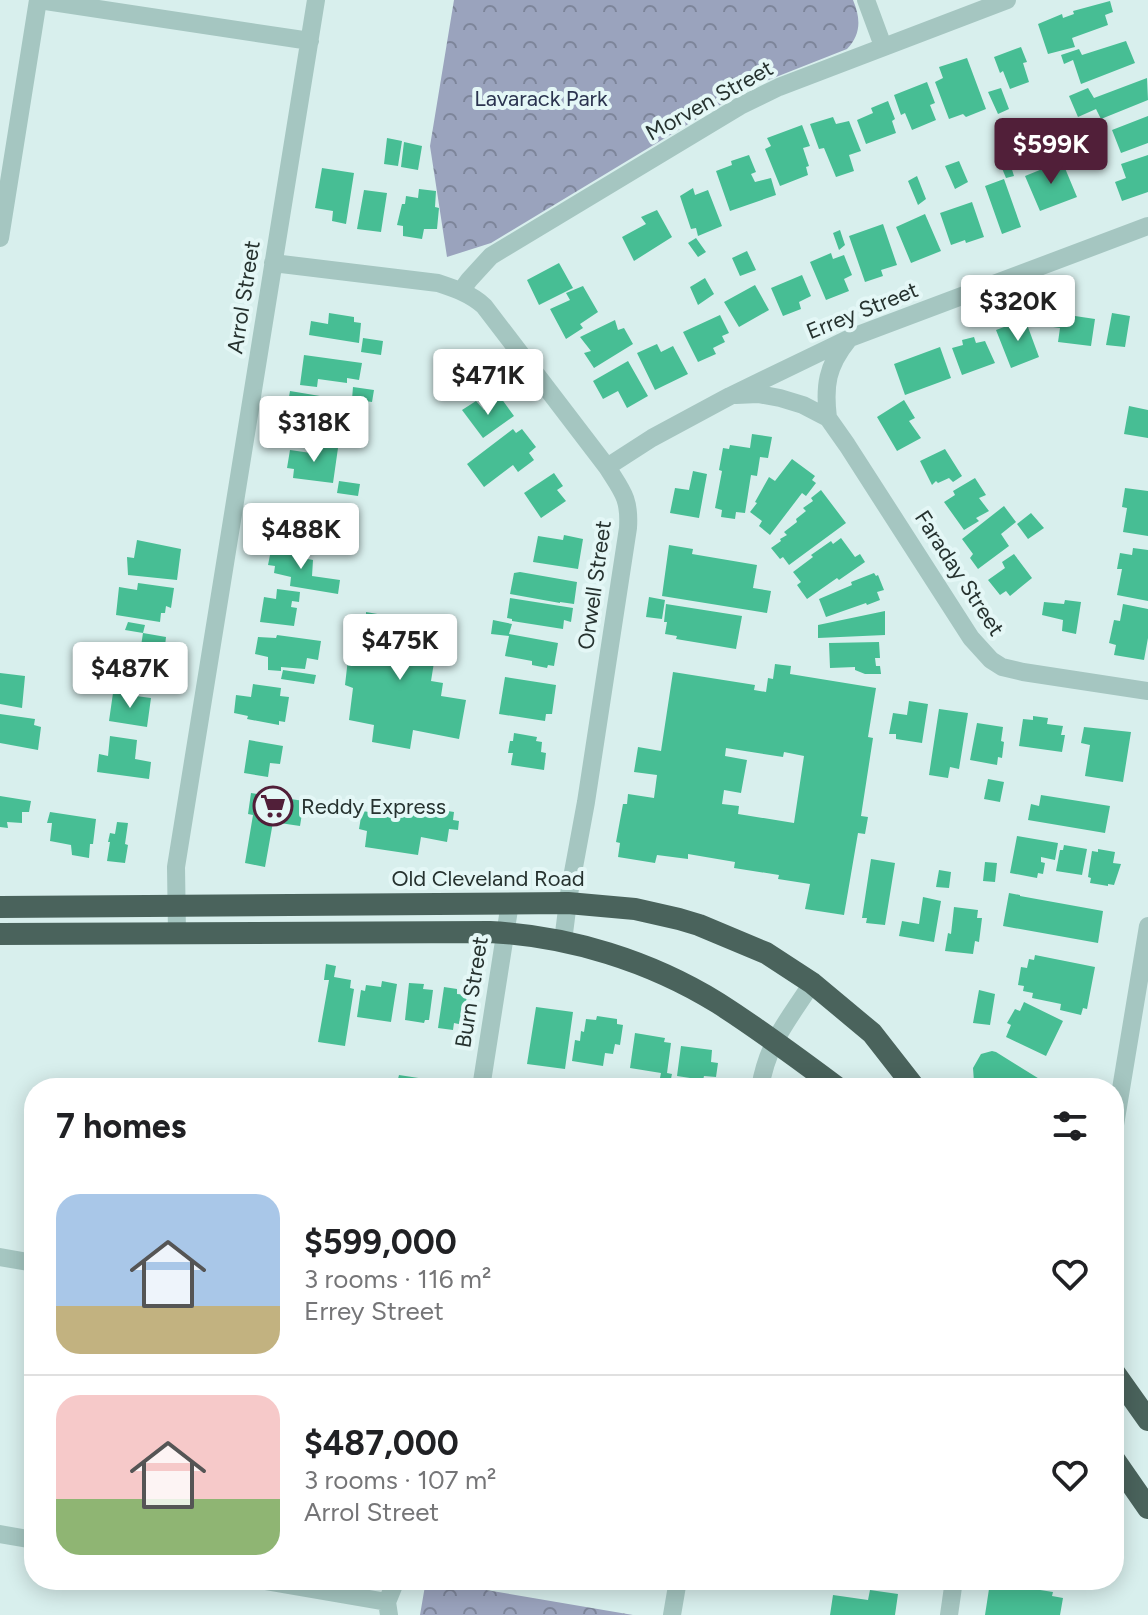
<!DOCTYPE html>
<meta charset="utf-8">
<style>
:root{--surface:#fff;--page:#f6f6f6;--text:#202124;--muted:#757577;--line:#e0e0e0;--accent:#511f39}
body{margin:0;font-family:Figtree,sans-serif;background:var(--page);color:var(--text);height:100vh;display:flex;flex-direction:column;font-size:30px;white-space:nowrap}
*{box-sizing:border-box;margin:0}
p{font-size:26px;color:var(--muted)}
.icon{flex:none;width:44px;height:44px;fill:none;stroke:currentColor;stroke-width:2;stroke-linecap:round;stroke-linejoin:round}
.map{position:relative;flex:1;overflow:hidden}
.sheet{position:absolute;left:24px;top:1078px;width:1100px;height:512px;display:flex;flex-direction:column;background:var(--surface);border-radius:32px;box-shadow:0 4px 20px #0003}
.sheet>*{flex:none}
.price{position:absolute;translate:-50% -68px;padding:0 18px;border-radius:8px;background:#fff;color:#222;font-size:26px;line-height:52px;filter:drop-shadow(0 2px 4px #0008)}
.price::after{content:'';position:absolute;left:50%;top:48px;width:24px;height:18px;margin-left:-12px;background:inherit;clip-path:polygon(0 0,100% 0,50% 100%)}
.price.active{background:var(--accent);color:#fff}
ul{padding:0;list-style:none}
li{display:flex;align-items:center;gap:24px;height:200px;padding:0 32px}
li+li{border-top:2px solid var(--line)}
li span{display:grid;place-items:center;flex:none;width:224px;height:160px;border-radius:24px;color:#555}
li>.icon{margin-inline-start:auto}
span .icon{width:96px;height:96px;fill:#fffc;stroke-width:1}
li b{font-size:34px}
h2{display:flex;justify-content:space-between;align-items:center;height:96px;padding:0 32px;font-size:34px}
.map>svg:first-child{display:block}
.park{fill:url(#park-crowns)}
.building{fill:#47be94;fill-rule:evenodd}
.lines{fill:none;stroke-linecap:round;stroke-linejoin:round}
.minor{stroke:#a5c6c1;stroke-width:18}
.trunk{stroke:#4a635c;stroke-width:22}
.labels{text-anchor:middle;stroke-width:8;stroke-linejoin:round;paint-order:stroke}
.park-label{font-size:22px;fill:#2b334f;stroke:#e4f7f6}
.street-label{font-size:22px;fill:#26322f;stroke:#e4f7f6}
.poi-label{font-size:22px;fill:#26322f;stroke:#e4f7f6;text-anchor:start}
</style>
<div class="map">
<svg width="1148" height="1615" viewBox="0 0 1148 1615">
<defs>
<pattern id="park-crowns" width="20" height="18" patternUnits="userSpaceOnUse" patternTransform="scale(2)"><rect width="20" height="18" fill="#9aa3bd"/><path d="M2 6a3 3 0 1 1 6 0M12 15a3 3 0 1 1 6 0" fill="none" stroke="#7d859a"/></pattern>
</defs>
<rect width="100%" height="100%" fill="#d8efed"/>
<path class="park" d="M454,0H853C861,19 861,34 847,49L748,88L491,243L447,257L430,146Z
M426,1580H427L633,1615H420Z"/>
<path class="building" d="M1110,1L1113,12L1105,15L1108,25L1072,38L1075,47L1048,54L1038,24L1062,14L1063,18L1074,14L1073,11Z
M1126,41L1135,63L1081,84L1073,60L1064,64L1061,55L1079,49L1082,55Z
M1021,47L1027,62L1023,63L1029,82L1010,89L1003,71L1000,73L994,57Z
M967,58L986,109L966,117L963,114L949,119L935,82L943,78L939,67Z
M1147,78L1148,100L1101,119L1096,109L1078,117L1069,96L1088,88L1094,98Z
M927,82L935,103L930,105L936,120L912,130L905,113L901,115L894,95Z
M1001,88L1009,109L998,114L988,92Z
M888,101L895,119L892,121L896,133L866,144L857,120L873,113L871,108Z
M1148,116V143L1121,153L1112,130Z
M833,117L836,124L849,121L861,151L849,155L854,171L836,177L824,148L819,149L810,124Z
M802,125L810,146L803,148L809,166L806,167L808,175L780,186L765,149L771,146L767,138Z
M387,138L402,141L398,166L384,164Z
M404,142L422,146L418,170L401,167Z
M749,155L756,172L751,174L755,182L771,178L776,195L730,211L716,171L732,165L731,161Z
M1148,155V192L1122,201L1115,182L1126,178L1121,164Z
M1008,157L1014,176L1006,178L999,161Z
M959,161L968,182L955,189L945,166Z
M1062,161L1077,197L1040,211L1025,176Z
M322,168L354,173L346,224L332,221L333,211L315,208Z
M917,176L926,199L918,205L908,181Z
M1004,179L1021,227L1002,234L985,186Z
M693,188L695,195L708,190L722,226L698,236L696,228L691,229L680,196Z
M419,189L436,191L435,207L439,208L437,229H424L422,239L403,236V226L397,225L402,204H405L406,196L418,198Z
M364,190L387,193L381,232L357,229Z
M972,202L984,237L966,243L965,240L951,245L940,213Z
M657,210L672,237L634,261L622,237L646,224L641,217Z
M925,214L941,251L911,263L896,227Z
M883,224L897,265L881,270L883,276L865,282L849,236Z
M840,230L845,245L839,250L833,233Z
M696,238L706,252L698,257L688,243Z
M747,251L756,270L740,276L732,258Z
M831,253L833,259L844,255L852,275L844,279L849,291L826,300L810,262Z
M559,263L573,288L539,305L527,280Z
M802,275L811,296L799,302L801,309L783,316L771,288Z
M705,278L714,294L698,305L690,287Z
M755,285L769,310L739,327L724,302Z
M583,286L598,312L580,324L583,328L566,339L550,309L570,300L566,293Z
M329,313L354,317V322L361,323L359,343L309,335L311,321L328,324Z
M1055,313L1095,319L1091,346L1058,342L1060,328L1053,327Z
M1112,313L1130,316L1125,347L1106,345Z
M720,315L729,333L722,336L725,342L713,348L716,354L698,362L683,332Z
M1025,319L1039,357L1011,368L996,330Z
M615,320L618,330L624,328L633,344L594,368L584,353L591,351L580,337Z
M974,337L976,343L985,341L995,363L962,375L952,348L963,345L962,340Z
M363,338L383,341L381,355L361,352Z
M657,344L661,352L673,346L688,374L655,390L637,353Z
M940,347L951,378L905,395L894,364Z
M304,355L362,363L359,380L347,378V383L318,379L317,387L300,385Z
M628,361L648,396L627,408L618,391L603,399L593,381Z
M353,387L374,390L372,402L352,399Z
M290,391L356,402L355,404L363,405L361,423L352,422V424L286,414Z
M501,398L514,416L483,438L462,410L476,401L484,410Z
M904,400L915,418L909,421L921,438L897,451L877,417Z
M1129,406L1148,410V438L1124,434Z
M287,417L296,418V417L352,426V427L360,429L357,447L348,446V448L284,436Z
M513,429L516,433L522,429L536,447L529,453L534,460L518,472L513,465L484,487L467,464Z
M752,434L772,437L768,458L760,457L757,476L751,475L745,513L736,512L735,519L721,517L722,510L715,508L722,471L719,470L723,448L729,449L730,445L750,448Z
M319,445L338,448L333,483L293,478L294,469L287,468L290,450L318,454Z
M945,449L962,476L953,482L949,478L938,483L936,481L932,485L920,461Z
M792,459L815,476L812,480L816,483L806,496L802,493L770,535L759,526L762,521L750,512L757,503L755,502L769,477L775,481Z
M693,471L707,474L699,518L670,513L675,488L689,490Z
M554,473L563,486L557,490L566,501L541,518L524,493Z
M975,478L986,495L979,498L989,511L976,518L979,521L964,530L944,502L955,495L953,491Z
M339,481L360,484L358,496L337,493Z
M1125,488L1148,491V536L1123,532L1127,508L1122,507Z
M821,490L846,523L789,565L783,557L780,559L771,548L781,541L780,539L787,535L784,532L797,522L796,519L806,511L803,508L813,501L811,498Z
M1004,506L1016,522L1001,534L1009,546L978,569L970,558L973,554L962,539Z
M1031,513L1044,528L1028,539L1017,524Z
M564,535L583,539L578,569L533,562L538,536L563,540Z
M841,538L855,557L860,554L865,562L839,580L837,578L807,599L797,585L801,582L793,572L813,557L811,555L831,541L833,544Z
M137,540L181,549L177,580L128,575L127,557L134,558Z
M669,545L693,549L692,554L757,565L753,588L771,591L767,613L662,596Z
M279,547L303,551V558L313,560L312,576L340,580L338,594L290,586L291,577L274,573L275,566L268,565L271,550L278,552Z
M1133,548L1148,550V601L1117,595L1122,569H1117L1120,553L1132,555Z
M1014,554L1032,578L1010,596L1006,591L1000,595L988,580L1005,568L1002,562Z
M520,572L577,582L574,604L560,602V603L510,594L514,573Z
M874,573L876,576L878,575L884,590L877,592L880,600L867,605L866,603L826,617L819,599L852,585L851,582Z
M138,583L174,588L171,608L166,606L165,613H161L160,622L116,615L119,587L137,590Z
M277,589L300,592L299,602L292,601L291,607L297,608L294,626L260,622L264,597L276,599Z
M649,597L665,600L662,619L646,617Z
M510,598L573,608L571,622L564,620L563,629L512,621V619L507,618Z
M1065,600L1081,602L1076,634L1062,631L1063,620L1042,615L1044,602L1064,604Z
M666,604L742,616L736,649L676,639L677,636L665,634L667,622H664Z
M1123,604L1148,609V638L1144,660L1114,655L1116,645L1109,643L1114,620L1120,621Z
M885,611V635L818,638V625Z
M366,612L440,625L431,681L443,683L441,696L466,700L459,739L413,730L410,749L372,742L374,725L349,720L353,688L345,685L348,659L355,660L360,632H353L356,615L366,617Z
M493,620L512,624L509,634L558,643L554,666L548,665L547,668L532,665V661L505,656L509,636L491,634Z
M128,622L145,625L143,633L166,637L162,674L123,666L127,645L141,646L143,633L125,630Z
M277,635L321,641L318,660L307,658L305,669L281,667V671L268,670V657L255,654L258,637L276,638Z
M879,642L880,658H875L876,666H880L881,674H865L855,670V667L830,668L829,643Z
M775,664L791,666L790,674L876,688L868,737L873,738L861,816L868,817L865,834L858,833L844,915L805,909L810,884L778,879L779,875L734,868L735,862L688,854V859L657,855L655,863L618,857L620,843L616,842L623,804H627L628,794L654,798L657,775L634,772L638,747L661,751L673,672L755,685L754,690L766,692L768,678L773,679ZM726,748L783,757L784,752L804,756L794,823L738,814L739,806L722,804L724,790L741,793L747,760L725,756Z
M283,670L316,675L314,684L281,679Z
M0,673L25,676L22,708L0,704Z
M505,677L556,685L552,714H546L545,721L499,714Z
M253,684L281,688L280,696L289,697L285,722L279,721V725L247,719L248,716L234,713L236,695L251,697Z
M113,693L151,698L147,727L109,721Z
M909,701L928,704L922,743L896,739V734H889L893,713L907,715Z
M939,709L968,713L959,769L950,767L948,778L929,775Z
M0,714L35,719L34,725L41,727L38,750L0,743Z
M1033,716L1048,718L1047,724L1063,726L1061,735H1065L1062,752L1019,746L1023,719L1033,720Z
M977,723L1003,727L1001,741L1004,742L1002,758L998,757L997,765L970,760Z
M1084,727L1131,732L1123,782L1085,776L1090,745L1081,743Z
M514,733L537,737L536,741L542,742L541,752L546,753L544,770L511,765L513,753H508L510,741H513Z
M110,736L137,740L135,759L151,762L149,779L97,772L99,754L108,756Z
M249,740L283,746L280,764L270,763L268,777L244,773Z
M988,779L1004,782L1000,802L984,799Z
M251,793L304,801L300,826L273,822L265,867L245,863L253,815L248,814Z
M1041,795L1110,806L1105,833L1028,820L1031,804L1039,806Z
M0,796L31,801L29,812H22V823L7,822L8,828L0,827Z
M371,799L454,812L453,820L459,821L458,830L449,829L447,842L421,837L418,855L365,847L367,831L359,829L362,811L369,812Z
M50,812L96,819L93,844H90L89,858L72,855L71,845L50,841L52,823H47Z
M117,822L128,823L125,844L128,845L125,863L107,861L110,842H108L110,833L115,834Z
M1017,836L1058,843L1055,860L1041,857V862L1045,863L1043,874L1038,873L1037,878L1010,873Z
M1064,845L1087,849L1082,875L1056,871L1060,850H1063Z
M1098,849L1115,852L1113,863L1121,864L1114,885L1108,884V886L1090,883L1091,878L1088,877L1092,851L1098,852Z
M871,859L895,863L885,925L866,923L867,918H862Z
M985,862L997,863L995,882L983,881Z
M939,870L951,872L949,888L936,887Z
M1009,893L1020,895V896L1103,911L1098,943L1003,926Z
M923,897L941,901L934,942L899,936L902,921L919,924Z
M954,907L978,910L977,918H982L979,942L975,941L973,954L945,951L948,933L951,934Z
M1035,955L1095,967L1087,1009L1083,1008L1081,1015L1060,1010L1061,1004L1032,998L1033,993L1023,991L1024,986L1018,985L1021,967L1027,968L1029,959L1034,960Z
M326,964L336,966L334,977L351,980L350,988L354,989L345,1046L318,1042L329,980H324Z
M382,981L397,984L391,1022L357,1017L361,990L365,991L366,985L381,987Z
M409,983L424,984L423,989L433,990L429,1020H425L424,1023L405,1020Z
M444,987L457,989V994L467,995L463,1025L454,1023L453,1030L438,1028Z
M979,990L995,994L990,1025L973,1023Z
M1024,1002L1063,1021L1046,1056L1006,1037L1011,1025L1007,1023L1015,1009L1020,1011Z
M536,1007L573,1012L565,1069L527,1064Z
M597,1016L617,1019V1024L623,1025L620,1045L615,1044L613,1054L605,1053L603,1066L572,1061L575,1040L580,1041L581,1031L584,1032L586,1019L596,1020Z
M635,1033L665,1038L664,1042L671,1043L667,1073L672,1074L669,1088H658L661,1073L630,1068Z
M681,1046L712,1050L711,1062L718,1063L716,1077L704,1076L703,1080L677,1076Z
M992,1051L996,1052L1054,1088H980L974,1082L973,1068L981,1054Z
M399,1075L425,1079L424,1088H390L391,1082L397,1083Z
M996,1583L1053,1592L1052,1596L1063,1598L1060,1615H985L989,1589L995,1590Z
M870,1590L898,1594L895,1615H830L833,1595L868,1600Z"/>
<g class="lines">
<path class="minor" d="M39,0L310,41
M866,0L883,46
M0,238L38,0
M273,263L438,283C456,289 471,294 484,306L607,467C622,491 630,498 628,528L586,802L569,894L563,941
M461,291L469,280L491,256L740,106L779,87L1007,0
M736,395L758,394L780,398L803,405L828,418L847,445L971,638L991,660L1002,667L1023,672L1148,691
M828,418C824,386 827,366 848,340
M607,467L652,438L730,396L850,338L1148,226
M177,934L176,867L316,0
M481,1088L510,903
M760,1088C768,1041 788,1021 812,983
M1114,1131L1148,926
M0,1257L34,1263
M0,1534L34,1540
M259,1580L387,1602
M389,1615L387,1602L396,1580
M672,1615L678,1580
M949,1615L954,1580"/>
<path class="trunk" d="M0,907L568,903L635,909L679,919L699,925L766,953L812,983L872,1033L915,1088
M0,934L490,932C569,936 650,961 718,1003C759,1029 799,1059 838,1088
M1114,1372L1148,1420
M1114,1459L1148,1508"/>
</g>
<defs>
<symbol id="supermarket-ring" viewBox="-11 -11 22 22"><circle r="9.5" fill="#e4f7f6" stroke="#511f39" stroke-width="1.5"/><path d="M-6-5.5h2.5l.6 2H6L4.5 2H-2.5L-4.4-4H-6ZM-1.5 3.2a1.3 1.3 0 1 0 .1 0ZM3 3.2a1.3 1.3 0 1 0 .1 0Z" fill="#511f39"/></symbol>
</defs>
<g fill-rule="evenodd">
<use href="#supermarket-ring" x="251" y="784" width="44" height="44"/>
</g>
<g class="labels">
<g class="park-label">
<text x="541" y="106">Lavarack Park</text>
</g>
<g class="street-label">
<text transform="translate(709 100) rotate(-29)" y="8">Morven Street</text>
<text transform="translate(243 297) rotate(-81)" y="8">Arrol Street</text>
<text transform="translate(862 310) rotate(-22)" y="8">Errey Street</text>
<text transform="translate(960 573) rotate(57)" y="8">Faraday Street</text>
<text transform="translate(594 585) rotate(-82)" y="8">Orwell Street</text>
<text x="488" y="886">Old Cleveland Road</text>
<text transform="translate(471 992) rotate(-81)" y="8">Burn Street</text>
</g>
<g class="poi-label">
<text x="301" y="814">Reddy Express</text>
</g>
</g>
</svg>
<b class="price active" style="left:1051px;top:186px">$599K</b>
<b class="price" style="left:1018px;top:343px">$320K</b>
<b class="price" style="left:488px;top:417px">$471K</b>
<b class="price" style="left:314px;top:464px">$318K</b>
<b class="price" style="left:301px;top:571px">$488K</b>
<b class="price" style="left:400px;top:682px">$475K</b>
<b class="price" style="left:130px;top:710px">$487K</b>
<section class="sheet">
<h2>7 homes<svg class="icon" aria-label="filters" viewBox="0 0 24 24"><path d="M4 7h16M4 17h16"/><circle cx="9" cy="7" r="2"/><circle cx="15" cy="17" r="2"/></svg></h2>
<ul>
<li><span style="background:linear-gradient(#a9c7e8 70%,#c2b280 0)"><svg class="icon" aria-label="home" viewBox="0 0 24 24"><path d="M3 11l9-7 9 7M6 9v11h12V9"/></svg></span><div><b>$599,000</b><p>3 rooms · 116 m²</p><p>Errey Street</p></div><svg class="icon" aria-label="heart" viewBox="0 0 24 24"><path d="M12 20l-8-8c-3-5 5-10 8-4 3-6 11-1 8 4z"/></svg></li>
<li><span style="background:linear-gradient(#f6c9c9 65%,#8fb573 0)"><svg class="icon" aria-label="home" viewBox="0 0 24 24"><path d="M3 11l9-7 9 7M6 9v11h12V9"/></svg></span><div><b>$487,000</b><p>3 rooms · 107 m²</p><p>Arrol Street</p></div><svg class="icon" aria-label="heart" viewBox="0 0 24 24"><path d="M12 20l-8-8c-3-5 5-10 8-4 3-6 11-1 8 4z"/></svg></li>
</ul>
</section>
</div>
